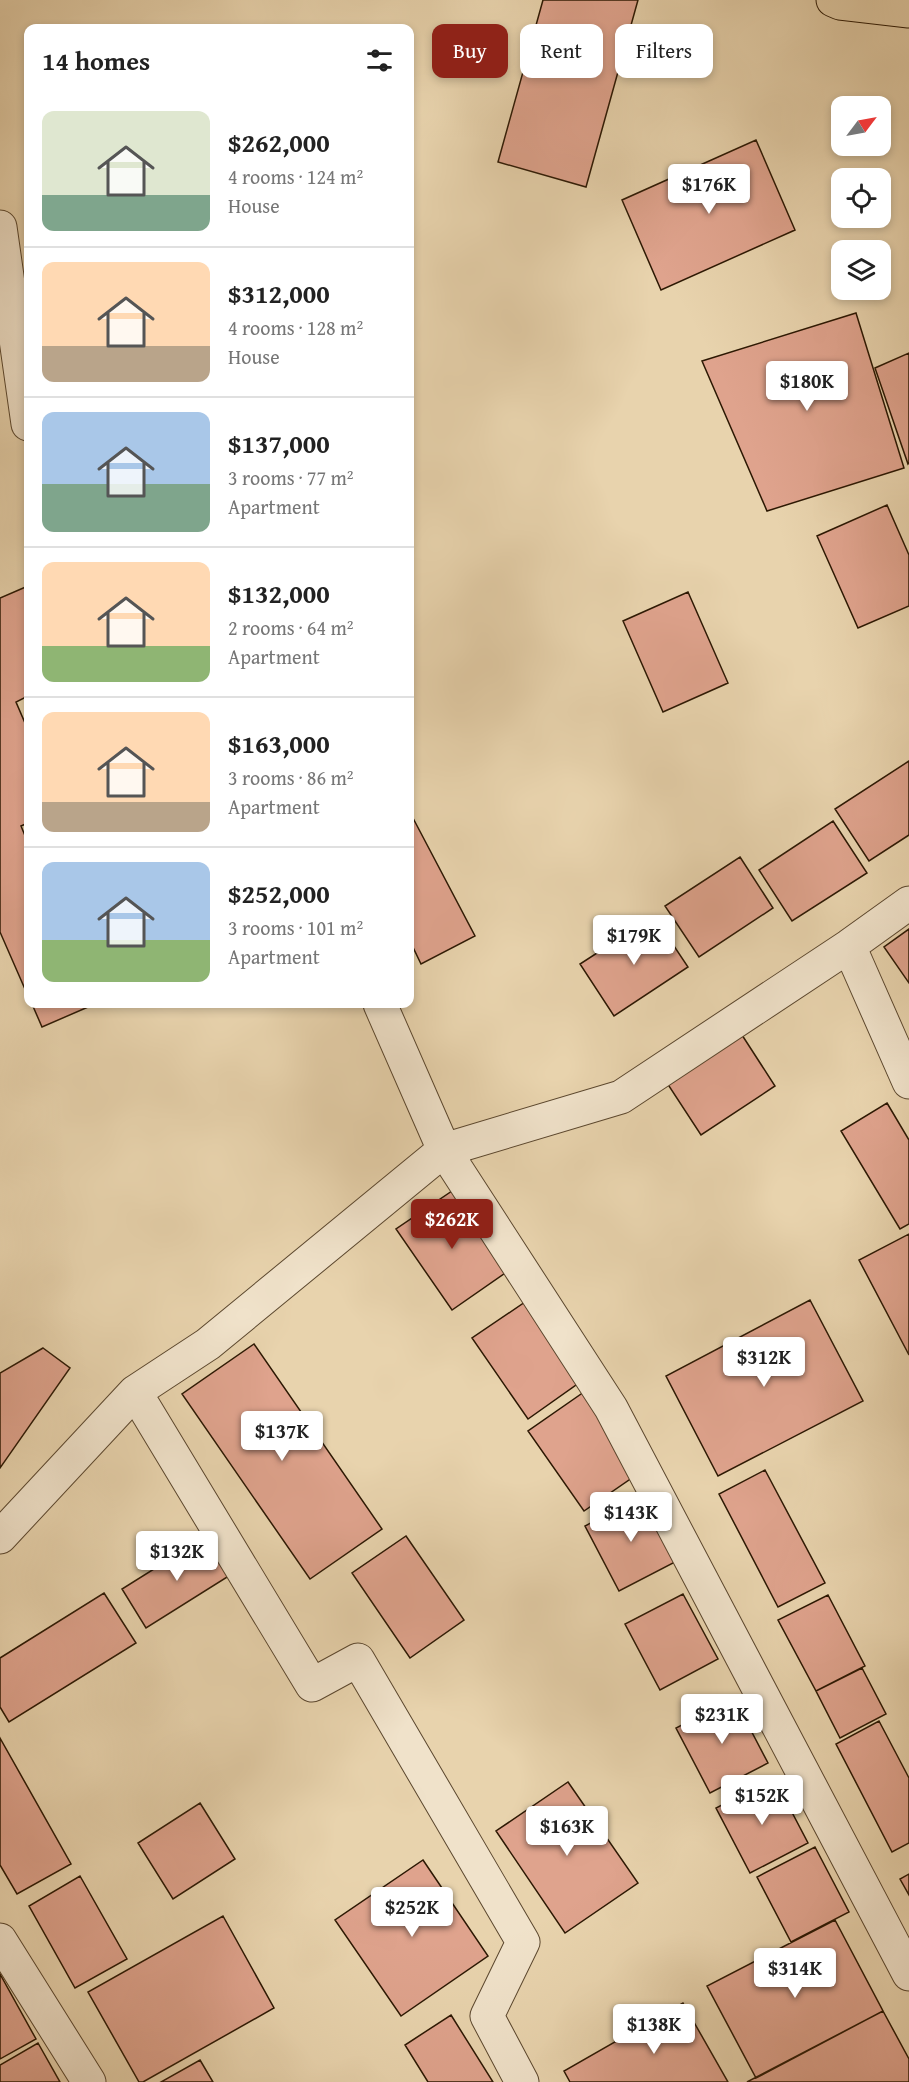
<!DOCTYPE html>
<meta charset="utf-8">
<style>
:root{--surface:#fff;--page:#f6f6f6;--text:#222;--muted:#767676;--line:#e0e0e0;--accent:#8f2418}
body{margin:0;font-family:"Gentium Book Plus",serif;background:var(--page);color:var(--text);height:100vh;display:flex;flex-direction:column;font-size:22px;white-space:nowrap}
*{box-sizing:border-box;margin:0}
p{font-size:20px;color:var(--muted)}
.icon{flex:none;width:33px;height:33px;fill:none;stroke:currentColor;stroke-width:2;stroke-linecap:round;stroke-linejoin:round}
.map{position:relative;flex:1;overflow:hidden}
.panel{position:absolute;left:24px;top:24px;width:390px;height:984px;display:flex;flex-direction:column;background:var(--surface);border-radius:12px;box-shadow:0 3px 9px #0003}
.panel>*{flex:none}
.top-card{position:absolute;left:432px;top:24px;width:387px;height:54px;display:flex;gap:12px}
.needle{width:39px;rotate:58deg}
.fabs{position:absolute;left:831px;top:96px;display:grid;gap:12px}
.fabs a{display:grid;place-items:center;width:60px;height:60px;border-radius:12px;background:var(--surface);box-shadow:0 3px 9px #0003;font-size:30px}
.price{position:absolute;translate:-50% -51px;padding:0 14px;border-radius:6px;background:#fff;color:#222;font-size:20px;line-height:39px;filter:drop-shadow(0 2px 3px #0008)}
.price::after{content:'';position:absolute;left:50%;top:36px;width:18px;height:14px;margin-left:-9px;background:inherit;clip-path:polygon(0 0,100% 0,50% 100%)}
.price.current{background:var(--accent);color:#fff}
ul{padding:0;list-style:none}
li{display:flex;align-items:center;gap:18px;height:150px;padding:0 18px}
li+li{border-top:2px solid var(--line)}
li span{display:grid;place-items:center;flex:none;width:168px;height:120px;border-radius:12px;color:#555}
li>.icon{margin-inline-start:auto}
span .icon{width:72px;height:72px;fill:#fffc;stroke-width:1}
li b{font-size:26px}
h2{display:flex;justify-content:space-between;align-items:center;height:72px;padding:0 18px;font-size:26px}
.tag{padding:0 21px;border-radius:12px;background:var(--surface);box-shadow:0 3px 9px #0003;font-size:21px;line-height:54px}
.tag.current{background:var(--accent);color:#fff}
.map>svg:first-child{display:block}
.building{fill:#dfa38d;stroke:#2c1803;stroke-width:1.5}
.lines{fill:none;stroke-linecap:round;stroke-linejoin:round}
.street-casing{stroke:#5b472e;stroke-width:35}
.primary-casing{stroke:#2c1803;stroke-width:35}
.street{stroke:#f0e2ca;stroke-width:33}
.primary{stroke:#e8d3ad;stroke-width:33}
</style>
<div class="map">
<svg width="909" height="2082" viewBox="0 0 909 2082">
<rect width="100%" height="100%" fill="#e8d3ad"/>
<filter id="stains"><feTurbulence type="fractalNoise" baseFrequency=".00333" numOctaves="4"/><feColorMatrix values="0 0 0 0 .2 0 0 0 0 .09 0 0 0 0 .02 0 0 0 .5 -.17"/></filter>
<radialGradient id="worn" r=".72"><stop offset=".6" stop-color="#630" stop-opacity="0"/><stop offset="1" stop-color="#630" stop-opacity=".3"/></radialGradient>
<path class="building" d="M543,0H638L586,187L498,162Z
M756,140L795,230L661,290L622,200Z
M856,313L904,468L767,511L702,361Z
M909,353V463L908,464L875,368Z
M887,505L909,555V606L858,628L817,536Z
M28,586V696L16,702L28,730V823L21,826L28,843V996L0,932V598Z
M688,592L728,683L663,712L623,621Z
M909,761V835L869,861L835,809Z
M414,820L475,936L421,964L410,941V823Z
M833,821L867,873L792,921L759,870Z
M740,857L773,908L699,957L665,906Z
M654,916L688,967L614,1016L580,964Z
M909,929V983L884,947Z
M32,1004H95L42,1027Z
M742,1035L775,1086L701,1135L667,1083Z
M887,1103L909,1140V1224L900,1229L841,1131Z
M452,1191L508,1271L452,1310L396,1229Z
M909,1234V1355L859,1260Z
M528,1300L583,1380L528,1419L472,1338Z
M810,1300L863,1401L718,1476L666,1376Z
M254,1344L382,1529L310,1579L182,1394Z
M43,1348L70,1368L0,1468V1373Z
M584,1392L639,1473L584,1511L528,1431Z
M765,1470L825,1583L778,1607L719,1494Z
M643,1495L677,1561L619,1591L585,1526Z
M208,1535L232,1574L146,1628L122,1589Z
M406,1536L464,1620L410,1658L352,1573Z
M104,1593L136,1643L9,1722L0,1707V1658Z
M683,1594L718,1659L660,1690L625,1624Z
M828,1595L865,1666L816,1691L778,1620Z
M862,1668L886,1714L840,1738L816,1691Z
M734,1698L768,1763L710,1793L676,1728Z
M879,1721L909,1778V1843L892,1852L836,1744Z
M0,1738L71,1864L17,1894L0,1865Z
M774,1778L808,1843L750,1873L716,1808Z
M568,1782L638,1883L565,1933L496,1831Z
M200,1803L235,1859L173,1899L138,1843Z
M815,1847L849,1912L791,1942L757,1877Z
M423,1860L488,1956L401,2016L335,1920Z
M909,1874V1895L900,1879Z
M80,1876L127,1959L75,1988L29,1906Z
M223,1916L274,2008L143,2082H139L88,1992Z
M835,1920L883,2011L756,2078L707,1986Z
M0,1974L36,2039L0,2059Z
M683,2003L728,2082H570L564,2071Z
M883,2011L909,2059V2082H747Z
M451,2015L493,2082H428L405,2045Z
M38,2043L60,2082H0V2065Z
M200,2060L213,2082H161Z"/>
<g class="lines">
<defs>
<path id="street" d="M0,227L28,424
M849,946L909,1082
M380,1004L444,1150L611,1408L909,1974
M135,1392L312,1685L358,1660L523,1942L487,2016L522,2082
M0,1537L135,1392L208,1344L444,1150L621,1097L849,946L909,903
M0,1940L89,2082"/>
<path id="primary" d="M833,0L840,3L909,11"/>
</defs>
<use href="#street" class="street-casing"/>
<use href="#primary" class="primary-casing"/>
<use href="#street" class="street"/>
<use href="#primary" class="primary"/>
</g>
<rect width="100%" height="100%" filter="url(#stains)"/>
<rect width="100%" height="100%" fill="url(#worn)"/>
</svg>
<div class="fabs">
<a><svg class="needle" viewBox="-14 -14 28 28"><path d="M0-13l5 13h-10z" fill="#e53935"/><path d="M0 13l5-13h-10z" fill="#767676"/></svg></a>
<a><svg class="icon" aria-label="locate" viewBox="0 0 24 24"><circle cx="12" cy="12" r="6"/><path d="M12 2v4M12 18v4M2 12h4M18 12h4"/></svg></a>
<a><svg class="icon" aria-label="layers" viewBox="0 0 24 24"><path d="M12 4l9 5-9 5-9-5zM3 14l9 5 9-5"/></svg></a>
</div>
<b class="price" style="left:709px;top:215px">$176K</b>
<b class="price" style="left:807px;top:412px">$180K</b>
<b class="price" style="left:634px;top:966px">$179K</b>
<b class="price current" style="left:452px;top:1250px">$262K</b>
<b class="price" style="left:764px;top:1388px">$312K</b>
<b class="price" style="left:282px;top:1462px">$137K</b>
<b class="price" style="left:631px;top:1543px">$143K</b>
<b class="price" style="left:177px;top:1582px">$132K</b>
<b class="price" style="left:722px;top:1745px">$231K</b>
<b class="price" style="left:762px;top:1826px">$152K</b>
<b class="price" style="left:567px;top:1857px">$163K</b>
<b class="price" style="left:412px;top:1938px">$252K</b>
<b class="price" style="left:795px;top:1999px">$314K</b>
<b class="price" style="left:654px;top:2055px">$138K</b>
<div class="top-card">
<a class="tag current">Buy</a>
<a class="tag">Rent</a>
<a class="tag">Filters</a>
</div>
<section class="panel">
<h2>14 homes<svg class="icon" aria-label="filters" viewBox="0 0 24 24"><path d="M4 7h16M4 17h16"/><circle cx="9" cy="7" r="2"/><circle cx="15" cy="17" r="2"/></svg></h2>
<ul>
<li><span style="background:linear-gradient(#dfe7d0 70%,#7fa58c 0)"><svg class="icon" aria-label="home" viewBox="0 0 24 24"><path d="M3 11l9-7 9 7M6 9v11h12V9"/></svg></span><div><b>$262,000</b><p>4 rooms · 124 m²</p><p>House</p></div></li>
<li><span style="background:linear-gradient(#ffd9b3 70%,#b9a48a 0)"><svg class="icon" aria-label="home" viewBox="0 0 24 24"><path d="M3 11l9-7 9 7M6 9v11h12V9"/></svg></span><div><b>$312,000</b><p>4 rooms · 128 m²</p><p>House</p></div></li>
<li><span style="background:linear-gradient(#a9c7e8 60%,#7fa58c 0)"><svg class="icon" aria-label="home" viewBox="0 0 24 24"><path d="M3 11l9-7 9 7M6 9v11h12V9"/></svg></span><div><b>$137,000</b><p>3 rooms · 77 m²</p><p>Apartment</p></div></li>
<li><span style="background:linear-gradient(#ffd9b3 70%,#8fb573 0)"><svg class="icon" aria-label="home" viewBox="0 0 24 24"><path d="M3 11l9-7 9 7M6 9v11h12V9"/></svg></span><div><b>$132,000</b><p>2 rooms · 64 m²</p><p>Apartment</p></div></li>
<li><span style="background:linear-gradient(#ffd9b3 75%,#b9a48a 0)"><svg class="icon" aria-label="home" viewBox="0 0 24 24"><path d="M3 11l9-7 9 7M6 9v11h12V9"/></svg></span><div><b>$163,000</b><p>3 rooms · 86 m²</p><p>Apartment</p></div></li>
<li><span style="background:linear-gradient(#a9c7e8 65%,#8fb573 0)"><svg class="icon" aria-label="home" viewBox="0 0 24 24"><path d="M3 11l9-7 9 7M6 9v11h12V9"/></svg></span><div><b>$252,000</b><p>3 rooms · 101 m²</p><p>Apartment</p></div></li>
</ul>
</section>
</div>
